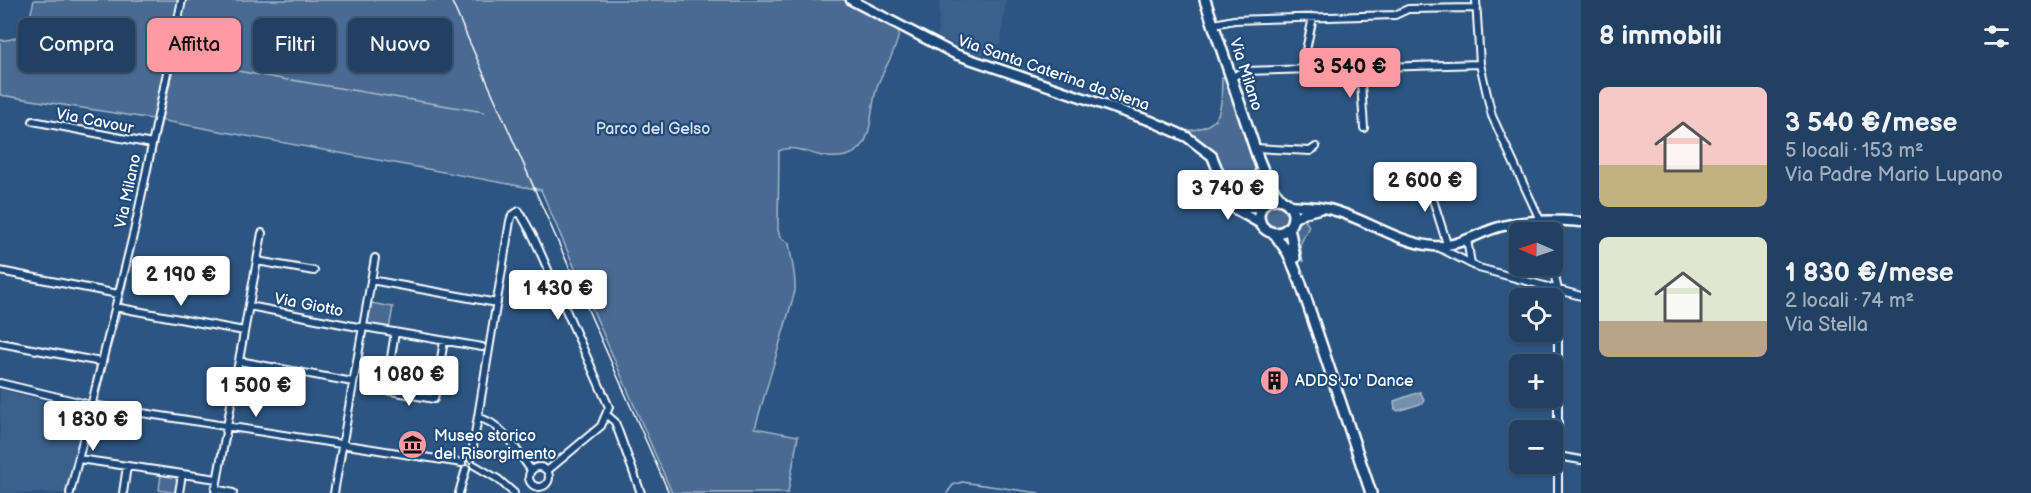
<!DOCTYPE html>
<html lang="it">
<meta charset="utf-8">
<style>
:root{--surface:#214062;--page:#294768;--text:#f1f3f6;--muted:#a2afbe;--line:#3e5977;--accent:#ff9aa2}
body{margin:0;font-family:"Balsamiq Sans",sans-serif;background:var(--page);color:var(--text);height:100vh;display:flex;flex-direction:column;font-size:22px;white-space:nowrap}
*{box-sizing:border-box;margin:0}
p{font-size:20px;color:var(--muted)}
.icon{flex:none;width:33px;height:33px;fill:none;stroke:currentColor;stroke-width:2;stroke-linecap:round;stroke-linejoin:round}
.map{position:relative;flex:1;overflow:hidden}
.drawer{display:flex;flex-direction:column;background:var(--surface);width:450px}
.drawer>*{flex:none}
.guide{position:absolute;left:18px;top:18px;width:570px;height:54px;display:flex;gap:12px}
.needle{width:39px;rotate:272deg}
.fabs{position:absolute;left:1509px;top:222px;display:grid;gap:12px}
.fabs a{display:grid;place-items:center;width:54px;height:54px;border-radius:9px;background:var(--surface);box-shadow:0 2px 4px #0004,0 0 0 2px var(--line);font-size:30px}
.price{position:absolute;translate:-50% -51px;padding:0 14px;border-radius:6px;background:#fff;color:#222;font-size:20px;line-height:39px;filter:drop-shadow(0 2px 3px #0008)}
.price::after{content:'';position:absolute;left:50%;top:36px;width:18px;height:14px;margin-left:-9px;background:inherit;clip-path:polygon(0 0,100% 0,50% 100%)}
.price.on{background:var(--accent);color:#111}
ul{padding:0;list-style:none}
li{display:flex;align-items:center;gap:18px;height:150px;padding:0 18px}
li span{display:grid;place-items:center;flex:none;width:168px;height:120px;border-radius:9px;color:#555}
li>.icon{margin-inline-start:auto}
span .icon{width:72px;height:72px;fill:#fffc;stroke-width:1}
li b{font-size:26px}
h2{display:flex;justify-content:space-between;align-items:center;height:72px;padding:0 18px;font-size:26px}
.chip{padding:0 21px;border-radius:9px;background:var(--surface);box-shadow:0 2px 4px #0004,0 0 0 2px var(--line);font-size:21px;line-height:54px}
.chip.on{background:var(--accent);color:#111}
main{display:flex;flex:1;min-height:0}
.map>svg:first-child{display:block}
.built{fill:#3b618b}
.green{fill:#486b92;stroke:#a4b5c8;stroke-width:1.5}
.water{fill:#748fad;stroke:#acbcce;stroke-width:1.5}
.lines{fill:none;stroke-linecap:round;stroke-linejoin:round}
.stream{stroke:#acbcce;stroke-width:1.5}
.street-casing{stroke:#fff;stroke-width:10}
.secondary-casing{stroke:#fff;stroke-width:13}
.primary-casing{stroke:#fff;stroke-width:14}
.street{stroke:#1f4a7a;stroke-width:6}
.secondary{stroke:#1f4a7a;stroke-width:8}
.primary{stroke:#1f4a7a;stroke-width:9}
.rail{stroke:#fff;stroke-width:1.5}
.labels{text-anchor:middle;stroke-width:4.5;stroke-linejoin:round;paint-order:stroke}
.street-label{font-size:16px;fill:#fff;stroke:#1f4a7a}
.park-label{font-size:16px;fill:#dae1e9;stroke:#1f4a7a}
.poi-label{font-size:16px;fill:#fff;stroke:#1f4a7a;text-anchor:start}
</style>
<main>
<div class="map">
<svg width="1581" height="493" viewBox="0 0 1581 493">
<rect width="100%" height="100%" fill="#2c5582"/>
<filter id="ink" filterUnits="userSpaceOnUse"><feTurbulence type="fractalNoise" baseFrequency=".0167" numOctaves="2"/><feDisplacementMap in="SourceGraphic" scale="12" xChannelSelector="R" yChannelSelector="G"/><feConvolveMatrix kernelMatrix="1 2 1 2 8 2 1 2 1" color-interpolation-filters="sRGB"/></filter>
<g filter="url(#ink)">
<path class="built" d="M940,0H1006L1001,42L982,55L938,37Z
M0,389L83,413L65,493H0Z"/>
<path class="green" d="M34,0H844L894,27L899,33C896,52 885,67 878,84C866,117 879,161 828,157C813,156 793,143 779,151L778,230L780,237L789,243C791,260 796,273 795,291L755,428L798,436L788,493H672L541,190L165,121L0,95V40C27,42 29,21 34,0Z
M1222,77H1225L1255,169L1260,200L1251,206C1223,195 1230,180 1218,158C1212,146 1197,139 1186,131C1224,127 1221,109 1222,77Z
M1265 216a11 11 0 1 1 22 0a11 11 0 1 1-22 0Z
M1302,216L1309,226L1300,245L1303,261C1292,249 1289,227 1302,216Z
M371,303L393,307L389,329L367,325Z
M161,475L175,477L177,481L175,493L159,490Z"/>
<path class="water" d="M1420,392L1424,399L1423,403L1398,411L1395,409L1394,401Z"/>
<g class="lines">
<path class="stream" d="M291,80L484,112
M121,306L175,60L288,80
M110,349L120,312
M99,394L108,359
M947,493L953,485L962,482L1039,493"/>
<defs>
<path id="street" d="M1476,0L1480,64L1492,116L1540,220
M1214,24L1234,20L1395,15L1408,9L1477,8
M1360,68L1364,128
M1302,69L1313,17
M1233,77L1243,71L1480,64
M33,121L152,144
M1255,148L1310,151L1316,147
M1418,168L1424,171L1447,244
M1543,227L1544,232
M1467,239L1471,264
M1436,246L1479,268L1581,296
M257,261L314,271
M1552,263L1558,290V493
M0,271L118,294
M371,280L497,303
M249,306L363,328
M115,307L244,331
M364,327L482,347
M395,332L386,390L434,399L444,341
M0,343L101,362
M239,361L353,382
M0,383L91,405L462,463
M607,415L615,422L641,493
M478,418C501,421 518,453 531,470
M1558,456L1581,460
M79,459L217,479
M471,459L510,221L512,215L519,211L533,236L609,407L601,426L547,471
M474,465L498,479L514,493
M529 477a10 10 0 1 1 20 0a10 10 0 1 1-20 0Z
M215,489L233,493
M70,493L135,227L182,0
M123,493L127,466
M179,493L182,474
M215,493L262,233
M334,493L375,258
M459,493L466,469"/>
<path id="secondary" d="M851,0L955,54L1151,121L1187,137L1212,156L1233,208L1261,224
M1229,196L1243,207H1261
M1289,205C1306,206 1322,206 1339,212C1370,222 1401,243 1433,246C1456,248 1478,233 1499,227C1527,219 1553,220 1581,222
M1293,219L1303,213L1319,209"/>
<path id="primary" d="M1205,0L1258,158L1269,185L1281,199
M1260,173L1264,204
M1259 216a17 17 0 1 1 34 0a17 17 0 1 1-34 0Z
M1289,227L1295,258
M1274,233L1288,253L1300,281L1371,493"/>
</defs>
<use href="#street" class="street-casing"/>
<use href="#secondary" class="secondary-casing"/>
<use href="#primary" class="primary-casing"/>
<use href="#street" class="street"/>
<use href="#secondary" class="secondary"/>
<use href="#primary" class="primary"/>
<path class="rail" d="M451,0L669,493"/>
</g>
</g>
<defs>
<symbol id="building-disc" viewBox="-11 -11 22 22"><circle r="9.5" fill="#ff9aa2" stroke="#1f4a7a"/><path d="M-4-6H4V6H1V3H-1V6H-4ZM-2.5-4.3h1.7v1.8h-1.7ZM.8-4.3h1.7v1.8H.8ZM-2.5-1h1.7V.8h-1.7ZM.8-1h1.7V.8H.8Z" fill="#111"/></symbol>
<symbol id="museum-disc" viewBox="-11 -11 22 22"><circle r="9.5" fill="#ff9aa2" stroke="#1f4a7a"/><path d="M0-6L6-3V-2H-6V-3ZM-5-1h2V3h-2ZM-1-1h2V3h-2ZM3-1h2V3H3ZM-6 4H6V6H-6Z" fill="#111"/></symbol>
</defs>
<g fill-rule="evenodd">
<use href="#building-disc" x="1258" y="364" width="33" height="33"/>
<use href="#museum-disc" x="396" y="428" width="33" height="33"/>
</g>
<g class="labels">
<g class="street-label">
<text transform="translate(1054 72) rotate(19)" y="6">Via Santa Caterina da Siena</text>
<text transform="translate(1247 74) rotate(72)" y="6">Via Milano</text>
<text transform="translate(95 120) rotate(11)" y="6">Via Cavour</text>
<text transform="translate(127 191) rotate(-78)" y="6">Via Milano</text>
<text transform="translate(309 304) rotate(11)" y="6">Via Giotto</text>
</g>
<g class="park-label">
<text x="653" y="134">Parco del Gelso</text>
</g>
<g class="poi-label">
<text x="1295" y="386">ADDS Jo' Dance</text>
<text x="434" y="441">Museo storico<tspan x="434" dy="18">del Risorgimento</tspan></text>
</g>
</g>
</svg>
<div class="fabs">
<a><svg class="needle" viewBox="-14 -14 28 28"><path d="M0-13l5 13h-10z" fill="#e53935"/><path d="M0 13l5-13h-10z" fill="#a2afbe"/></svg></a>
<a><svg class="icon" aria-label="locate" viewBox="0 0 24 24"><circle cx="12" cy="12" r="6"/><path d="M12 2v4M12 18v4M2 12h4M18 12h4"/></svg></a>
<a>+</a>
<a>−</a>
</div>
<b class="price on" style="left:1350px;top:99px">3 540 €</b>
<b class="price" style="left:1425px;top:213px">2 600 €</b>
<b class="price" style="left:1228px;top:221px">3 740 €</b>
<b class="price" style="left:181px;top:307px">2 190 €</b>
<b class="price" style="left:558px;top:321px">1 430 €</b>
<b class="price" style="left:409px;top:407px">1 080 €</b>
<b class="price" style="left:256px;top:418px">1 500 €</b>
<b class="price" style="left:93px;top:452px">1 830 €</b>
<div class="guide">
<a class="chip">Compra</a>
<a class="chip on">Affitta</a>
<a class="chip">Filtri</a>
<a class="chip">Nuovo</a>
</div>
</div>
<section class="drawer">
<h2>8 immobili<svg class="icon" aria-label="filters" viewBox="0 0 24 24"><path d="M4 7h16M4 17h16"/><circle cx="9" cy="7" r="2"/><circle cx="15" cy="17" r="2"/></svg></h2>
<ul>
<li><span style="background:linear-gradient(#f6c9c9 65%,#c2b280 0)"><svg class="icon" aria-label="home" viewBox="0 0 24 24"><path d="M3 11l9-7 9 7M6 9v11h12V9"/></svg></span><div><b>3 540 €/mese</b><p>5 locali · 153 m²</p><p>Via Padre Mario Lupano</p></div></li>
<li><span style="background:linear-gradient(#dfe7d0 70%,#b9a48a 0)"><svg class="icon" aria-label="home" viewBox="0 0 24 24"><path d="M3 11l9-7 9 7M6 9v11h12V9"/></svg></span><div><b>1 830 €/mese</b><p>2 locali · 74 m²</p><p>Via Stella</p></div></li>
</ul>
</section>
</main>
